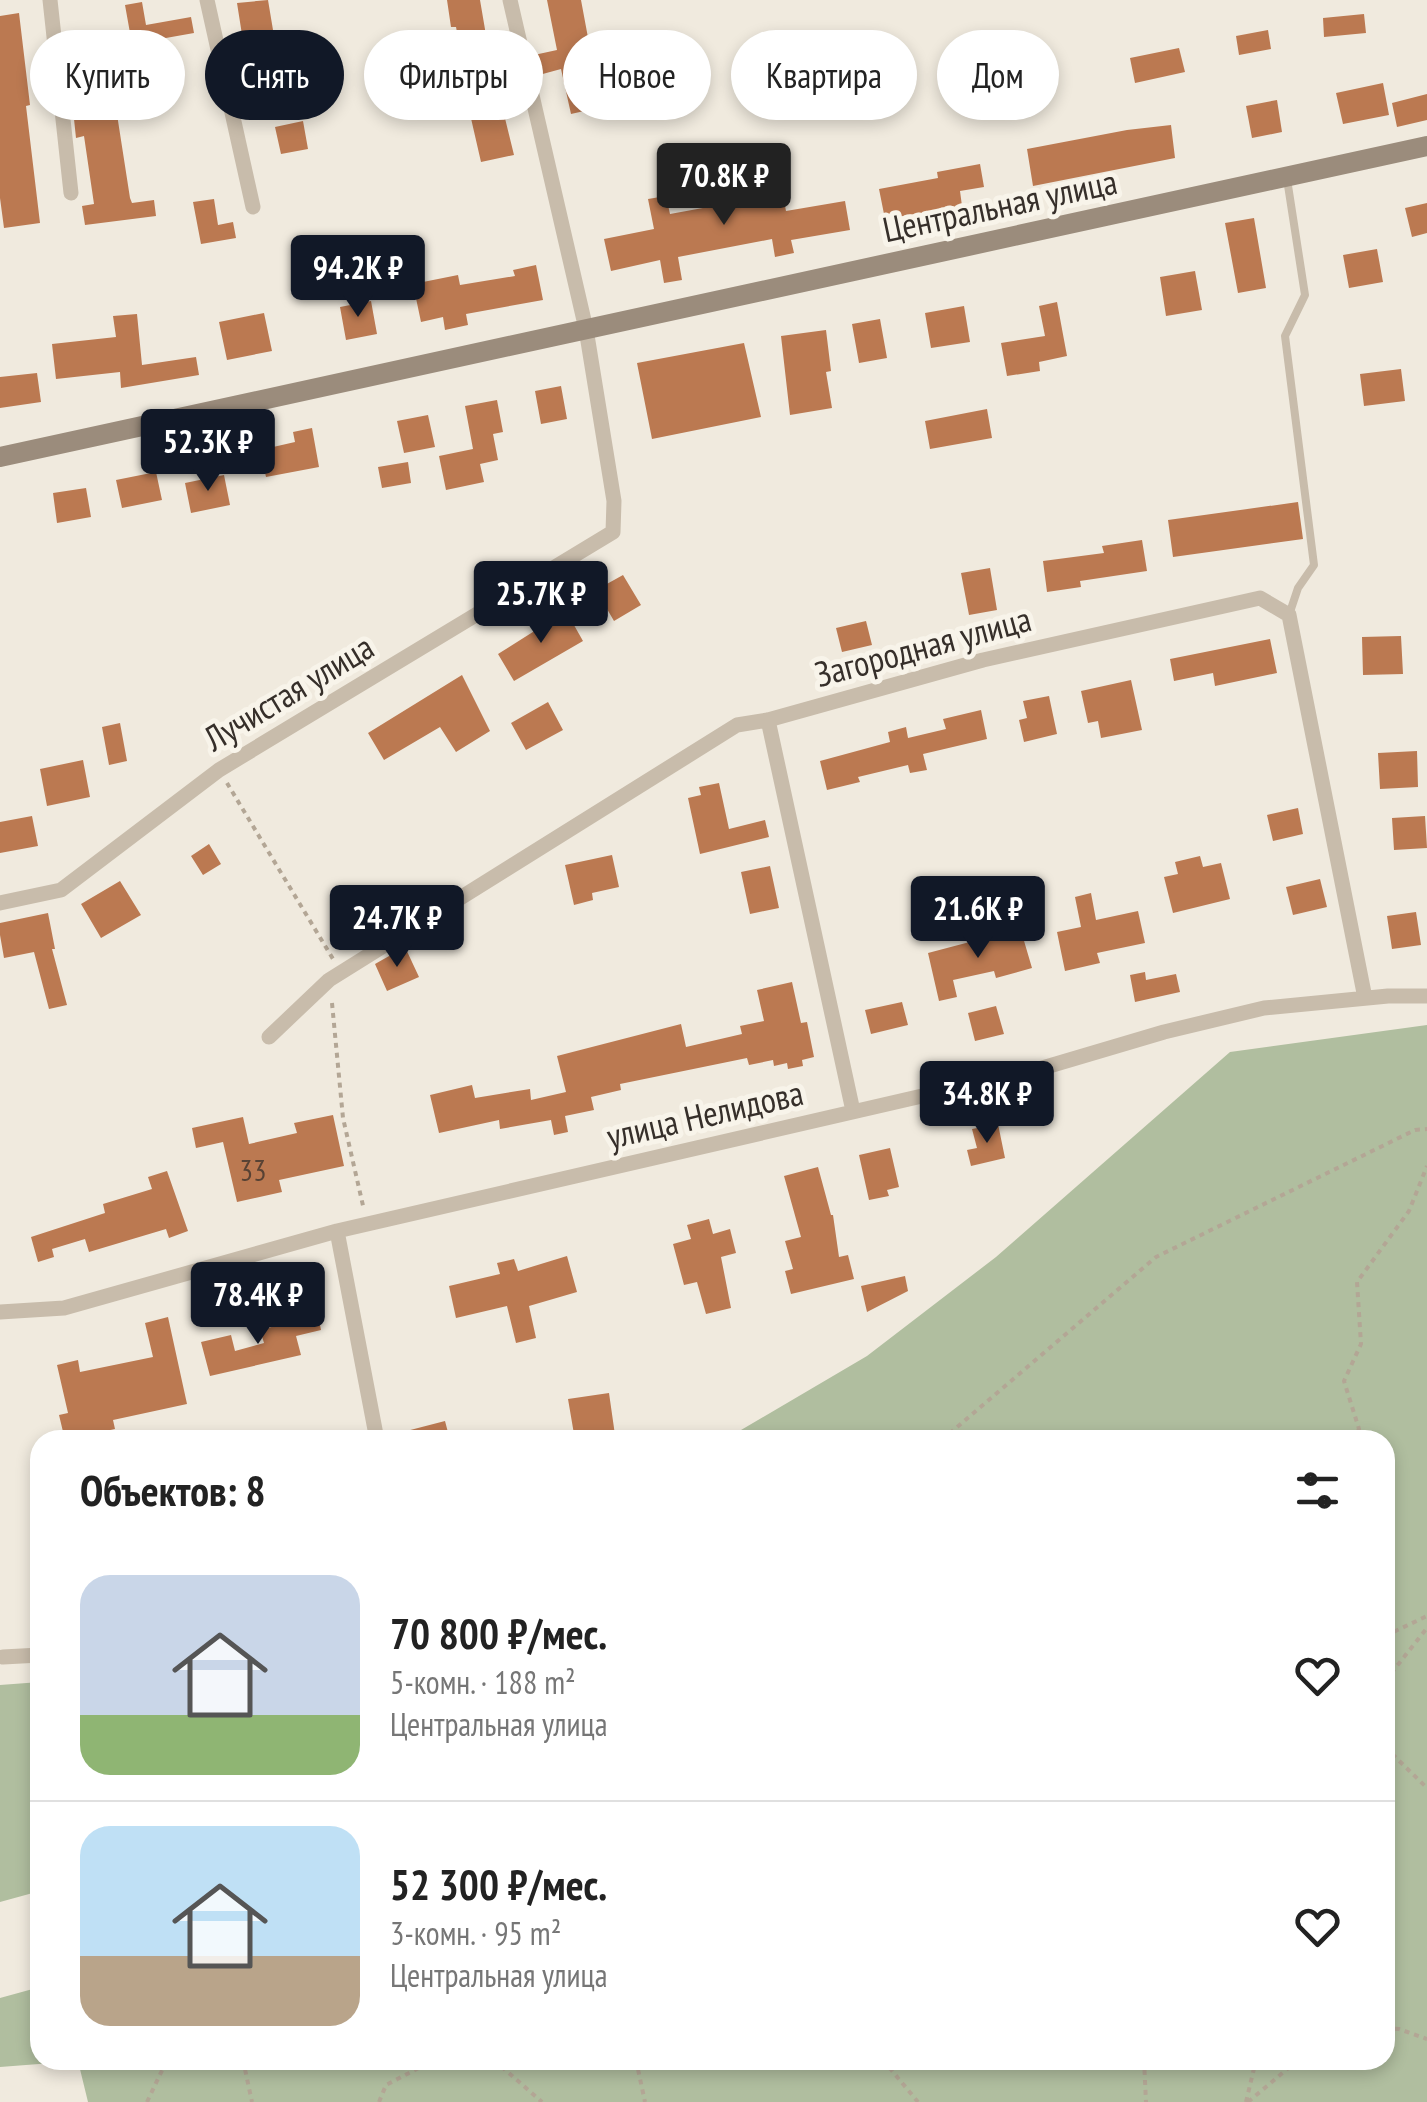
<!DOCTYPE html>
<html lang="ru">
<meta charset="utf-8">
<style>
:root{--surface:#fff;--page:#f2f2f2;--text:#222;--muted:#767676;--line:#e0e0e0;--accent:#111827}
body{margin:0;font-family:"PT Sans Narrow",sans-serif;background:var(--page);color:var(--text);height:100vh;display:flex;flex-direction:column;font-size:38px;white-space:nowrap}
*{box-sizing:border-box;margin:0}
p{font-size:32px;color:var(--muted)}
.icon{flex:none;width:55px;height:55px;fill:none;stroke:currentColor;stroke-width:2;stroke-linecap:round;stroke-linejoin:round}
.map{position:relative;flex:1;overflow:hidden}
.sheet{position:absolute;left:30px;top:1430px;width:1365px;height:640px;display:flex;flex-direction:column;background:var(--surface);border-radius:30px;box-shadow:0 5px 15px #0003}
.sheet>*{flex:none}
.hud{position:absolute;left:30px;top:30px;width:1368px;height:90px;display:flex;gap:20px}
.price{position:absolute;translate:-50% -85px;padding:0 22px;border-radius:10px;background:var(--accent);color:#fff;font-size:32px;line-height:65px;filter:drop-shadow(0 2px 5px #0008)}
.price::after{content:'';position:absolute;left:50%;top:60px;width:30px;height:22px;margin-left:-15px;background:inherit;clip-path:polygon(0 0,100% 0,50% 100%)}
.price.selected{background:#222;color:#fff}
ul{padding:0;list-style:none}
li{display:flex;align-items:center;gap:30px;height:250px;padding:0 50px}
li+li{border-top:2px solid var(--line)}
li span{display:grid;place-items:center;flex:none;width:280px;height:200px;border-radius:30px;color:#555}
li>.icon{margin-inline-start:auto}
span .icon{width:120px;height:120px;fill:#fffc;stroke-width:1}
li b{font-size:42px}
h2{display:flex;justify-content:space-between;align-items:center;height:120px;padding:0 50px;font-size:42px}
.tag{padding:0 35px;border-radius:45px;background:var(--surface);box-shadow:0 5px 15px #0003;font-size:35px;line-height:90px}
.tag.selected{background:var(--accent);color:#fff}
.map>svg:first-child{display:block}
.green{fill:#b0be9f}
.building{fill:#bb7951}
.lines{fill:none;stroke-linecap:round;stroke-linejoin:round}
.path{stroke:#b3a695;stroke-width:4;stroke-dasharray:5 5;stroke-linecap:butt}
.lane{stroke:#c8bcab;stroke-width:8}
.street{stroke:#c8bcab;stroke-width:15}
.secondary{stroke:#9b8c7c;stroke-width:20}
.labels{text-anchor:middle;stroke-width:10;stroke-linejoin:round;paint-order:stroke}
.number-label{font-size:30px;fill:#574234}
.street-label{font-size:35px;fill:#362f2a;stroke:#f8f4ea}
</style>
<div class="map">
<svg width="1427" height="2102" viewBox="0 0 1427 2102">
<rect width="100%" height="100%" fill="#f0eade"/>
<path class="green" d="M1427,1025V2102H88L78,2061L0,2067V1998L40,1987V2060H1385V1440H724L867,1356L996,1257L1230,1052Z
M40,1682V1891L0,1902V1685Z"/>
<path class="building" d="M268,0L277,54L282,53L290,86L257,94L248,57L232,60L228,44L243,41L237,3Z
M447,0H480L487,41L498,39L512,104L502,106L514,155L481,162L470,114L467,115L460,90L468,88L456,27H451Z
M547,0H581L589,43L607,38L611,58L605,59L615,104L571,114L561,69L539,75L534,55L557,50Z
M142,2L146,25L191,17L194,33L132,44L125,5Z
M19,13L30,105L26,106L40,223L4,228L0,198V16Z
M1364,14L1366,33L1324,37L1323,18Z
M1268,30L1271,49L1239,55L1236,36Z
M1179,48L1185,72L1135,83L1130,58Z
M107,50L130,198L132,203L154,200L156,216L85,225L82,206L94,204L84,136L76,138L74,119L82,118L74,55Z
M1383,83L1389,115L1343,124L1336,93Z
M1427,94V120L1397,127L1392,103Z
M1277,100L1282,132L1252,138L1246,106Z
M303,121L308,149L281,154L275,127Z
M1171,125L1175,158L1033,186L1027,149L1127,130Z
M776,160L786,211L845,201L850,230L791,240L794,253L775,257L772,239L678,257L682,280L664,283L660,260L611,271L604,239L654,229L648,199L666,196L670,214L763,197L757,163Z
M980,164L984,187L960,191L962,206L885,219L879,189L938,178L937,172Z
M214,199L218,225L233,222L236,238L201,244L193,202Z
M1427,203V233L1412,237L1405,208Z
M1254,218L1266,288L1238,293L1225,223Z
M1377,249L1383,282L1349,288L1343,255Z
M536,265L543,300L466,314L468,325L445,330L443,317L421,322L413,284L458,275L460,285L515,276L513,270Z
M1195,271L1202,310L1166,316L1160,277Z
M371,301L377,334L346,340L340,307Z
M1057,302L1067,356L1039,362L1040,371L1007,376L1001,343L1045,336L1039,306Z
M964,306L970,342L931,348L925,313Z
M264,313L272,351L227,360L219,322Z
M137,314L142,365L196,357L199,375L121,388L120,372L56,379L52,344L116,337L113,316Z
M880,319L887,358L859,363L852,324Z
M826,330L831,371L826,372L832,408L790,415L781,336Z
M744,343L761,417L652,439L637,363Z
M1401,369L1405,401L1364,406L1360,374Z
M37,373L41,402L0,408V377Z
M561,386L567,419L541,424L535,391Z
M497,400L503,432L493,434L498,460L480,464L484,482L446,490L439,456L473,449L465,406Z
M987,409L992,438L930,449L925,421Z
M428,415L435,447L404,453L397,421Z
M312,428L319,467L266,477L260,450L295,442L293,432Z
M408,462L411,483L382,488L378,467Z
M156,472L162,500L122,508L116,480Z
M224,475L230,505L191,513L185,483Z
M86,488L91,517L57,523L53,493Z
M1298,502L1303,539L1173,557L1168,520Z
M1142,540L1147,571L1080,581L1081,587L1047,592L1043,561L1104,553L1102,546Z
M990,568L997,610L969,615L961,573Z
M623,575L641,605L614,621L596,590Z
M566,611L583,641L514,681L498,654Z
M866,621L872,645L842,652L836,628Z
M1401,636L1403,674L1363,675L1362,637Z
M1270,639L1277,673L1215,686L1213,673L1174,681L1170,659Z
M462,675L490,731L456,752L440,727L384,760L368,733Z
M1131,680L1142,730L1101,738L1098,721L1088,723L1081,691Z
M1049,696L1057,734L1024,742L1019,720L1027,718L1023,701Z
M548,702L563,730L526,750L511,723Z
M981,710L987,739L923,754L927,770L910,773L908,765L858,777L860,782L827,790L820,761L890,742L888,732L906,727L908,738L946,729L943,719Z
M120,723L127,761L109,765L102,727Z
M1417,751L1418,787L1380,789L1378,753Z
M83,760L90,797L47,806L40,769Z
M719,783L729,829L765,820L769,837L700,854L688,798L701,795L699,787Z
M1298,808L1303,834L1273,841L1267,815Z
M32,816L38,846L0,853V822Z
M1425,816L1427,848L1394,850L1392,818Z
M209,844L221,864L203,875L191,856Z
M612,855L619,887L592,893L593,900L574,905L565,865Z
M1200,856L1203,867L1221,863L1230,899L1173,913L1164,877L1178,874L1175,862Z
M770,866L779,908L750,914L741,872Z
M1320,879L1327,907L1293,915L1286,887Z
M120,881L141,915L101,938L81,904Z
M1091,893L1096,920L1138,911L1145,943L1097,953L1100,963L1065,971L1057,932L1081,927L1075,897Z
M1416,912L1421,945L1392,949L1387,916Z
M48,913L55,949H52L67,1005L49,1009L34,952L4,958L0,935V923Z
M1000,934L1001,940L1022,934L1032,968L996,978L994,971L953,980L957,997L939,1001L928,953Z
M405,947L419,977L387,991L375,964Z
M1145,972L1146,980L1176,974L1180,992L1135,1002L1130,975Z
M792,982L801,1023L807,1022L814,1057L802,1060L803,1066L788,1069L787,1063L774,1066L773,1060L749,1065L747,1058L620,1084L621,1090L591,1097L594,1110L565,1116L568,1132L554,1135L551,1120L500,1129L499,1120L439,1133L430,1095L472,1085L475,1098L530,1089L531,1100L566,1092L557,1056L681,1024L686,1047L742,1034L740,1026L764,1021L757,990Z
M902,1002L908,1025L871,1034L865,1010Z
M996,1006L1004,1034L975,1041L968,1013Z
M333,1115L344,1166L279,1180L282,1192L237,1202L223,1142L196,1148L192,1128L243,1117L249,1144L297,1133L294,1123Z
M998,1124L1005,1158L971,1166L967,1150L977,1148L972,1129Z
M890,1148L899,1187L887,1190L889,1196L869,1200L859,1155Z
M818,1167L831,1215H833L839,1257L848,1255L854,1279L791,1294L785,1271L793,1269L785,1241L801,1237L784,1176Z
M167,1171L188,1231L169,1238L166,1229L89,1252L85,1239L52,1249L54,1257L38,1262L31,1237L105,1213L103,1204L152,1189L148,1177Z
M709,1219L713,1234L730,1229L736,1253L721,1257L731,1308L706,1314L697,1282L684,1285L673,1244L691,1239L687,1225Z
M567,1256L577,1292L529,1306L536,1338L516,1343L507,1306L456,1318L449,1286L500,1274L497,1263L514,1259L518,1271Z
M905,1276L908,1291L867,1312L861,1286Z
M318,1315L321,1330L296,1336L301,1355L210,1376L201,1342L231,1335L235,1351L264,1343L260,1330Z
M168,1317L187,1404L113,1420L115,1429L65,1440L59,1415L68,1413L57,1365L78,1360L80,1372L153,1357L145,1323Z
M609,1393L615,1435L575,1440L568,1399Z
M445,1421L450,1440H391V1435Z"/>
<g class="lines">
<path class="path" d="M227,783L333,959
M332,1003L343,1118L364,1210
M942,1440L1156,1257L1415,1130L1427,1129
M1354,1440L1359,1429L1344,1381L1361,1344L1357,1282L1409,1211L1427,1166
M1385,1636L1427,1616
M1385,1681L1427,1628
M1385,1747L1427,1788
M1385,2028L1399,2029L1427,2039
M243,2060L252,2102
M494,2060L542,2102
M636,2060L645,2102
M883,2060L918,2102
M1144,2060L1146,2102
M147,2102L167,2060
M379,2102L386,2085L434,2060
M1246,2102L1256,2060
M1248,2102L1298,2060"/>
<path class="lane" d="M1287,179L1305,295L1285,336L1314,565L1298,588L1289,615"/>
<path class="street" d="M50,0L71,193
M207,0L253,207
M768,720L853,1111
M0,903L61,890L219,770L613,532L614,501L586,329L510,0
M269,1037L329,980L737,725L768,720L983,660L1260,598L1289,615L1365,998
M337,1231L377,1440
M0,1312L64,1308L337,1231L1039,1069L1164,1032L1264,1008L1388,996H1427
M3,1657L40,1655"/>
<path class="secondary" d="M0,457L1427,146"/>
</g>
<g class="labels">
<g class="number-label">
<text x="253" y="1181">33</text>
</g>
<g class="street-label">
<text transform="translate(1000 206) rotate(-12)" y="12">Центральная улица</text>
<text transform="translate(923 647) rotate(-15)" y="12">Загородная улица</text>
<text transform="translate(289 693) rotate(-31)" y="12">Лучистая улица</text>
<text transform="translate(705 1115) rotate(-13)" y="12">улица Нелидова</text>
</g>
</g>
</svg>
<b class="price selected" style="left:724px;top:228px">70.8K ₽</b>
<b class="price" style="left:358px;top:320px">94.2K ₽</b>
<b class="price" style="left:208px;top:494px">52.3K ₽</b>
<b class="price" style="left:541px;top:646px">25.7K ₽</b>
<b class="price" style="left:978px;top:961px">21.6K ₽</b>
<b class="price" style="left:397px;top:970px">24.7K ₽</b>
<b class="price" style="left:987px;top:1146px">34.8K ₽</b>
<b class="price" style="left:258px;top:1347px">78.4K ₽</b>
<div class="hud">
<a class="tag">Купить</a>
<a class="tag selected">Снять</a>
<a class="tag">Фильтры</a>
<a class="tag">Новое</a>
<a class="tag">Квартира</a>
<a class="tag">Дом</a>
</div>
<section class="sheet">
<h2>Объектов: 8<svg class="icon" aria-label="filters" viewBox="0 0 24 24"><path d="M4 7h16M4 17h16"/><circle cx="9" cy="7" r="2"/><circle cx="15" cy="17" r="2"/></svg></h2>
<ul>
<li><span style="background:linear-gradient(#c9d6e8 70%,#8fb573 0)"><svg class="icon" aria-label="home" viewBox="0 0 24 24"><path d="M3 11l9-7 9 7M6 9v11h12V9"/></svg></span><div><b>70 800 ₽/мес.</b><p>5-комн. · 188 m²</p><p>Центральная улица</p></div><svg class="icon" aria-label="heart" viewBox="0 0 24 24"><path d="M12 20l-8-8c-3-5 5-10 8-4 3-6 11-1 8 4z"/></svg></li>
<li><span style="background:linear-gradient(#bfe0f5 65%,#b9a48a 0)"><svg class="icon" aria-label="home" viewBox="0 0 24 24"><path d="M3 11l9-7 9 7M6 9v11h12V9"/></svg></span><div><b>52 300 ₽/мес.</b><p>3-комн. · 95 m²</p><p>Центральная улица</p></div><svg class="icon" aria-label="heart" viewBox="0 0 24 24"><path d="M12 20l-8-8c-3-5 5-10 8-4 3-6 11-1 8 4z"/></svg></li>
</ul>
</section>
</div>
